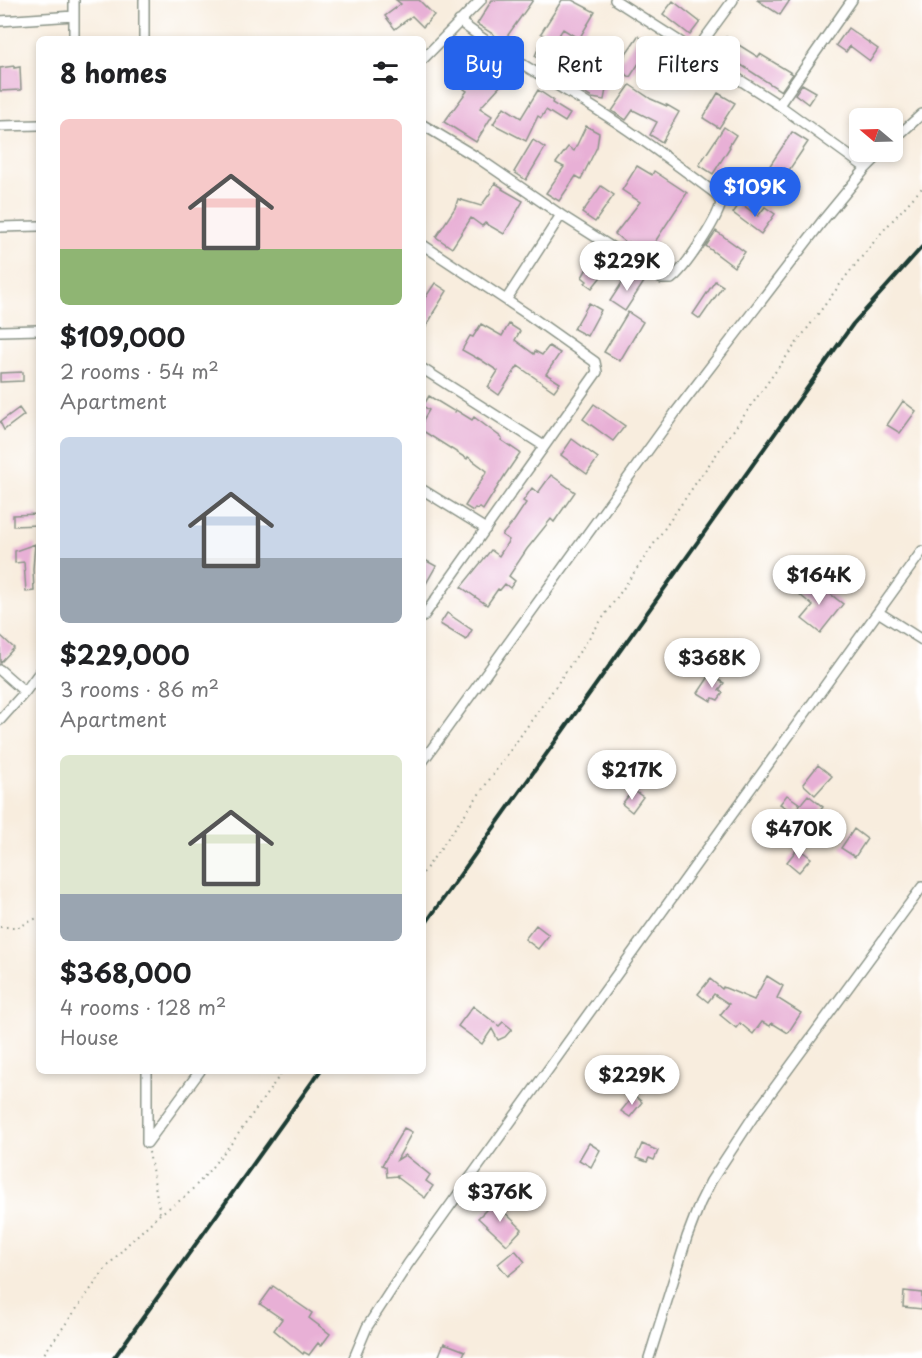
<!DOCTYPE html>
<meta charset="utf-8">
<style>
:root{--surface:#fff;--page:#f2f2f2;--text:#202124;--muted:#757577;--accent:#2563eb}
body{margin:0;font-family:"Playpen Sans",sans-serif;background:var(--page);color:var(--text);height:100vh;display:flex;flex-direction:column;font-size:22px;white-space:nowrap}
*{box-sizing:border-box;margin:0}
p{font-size:20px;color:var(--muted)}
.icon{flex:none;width:33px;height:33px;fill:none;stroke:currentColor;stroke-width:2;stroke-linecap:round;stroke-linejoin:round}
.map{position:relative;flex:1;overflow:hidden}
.sheet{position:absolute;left:36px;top:36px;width:390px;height:1038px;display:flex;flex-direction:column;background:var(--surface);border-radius:9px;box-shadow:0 3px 9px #0003}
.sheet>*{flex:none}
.guide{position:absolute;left:444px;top:36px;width:387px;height:54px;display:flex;gap:12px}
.needle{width:39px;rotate:289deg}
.buttons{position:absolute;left:849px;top:108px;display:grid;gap:12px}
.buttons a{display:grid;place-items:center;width:54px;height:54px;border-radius:9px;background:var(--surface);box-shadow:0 3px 9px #0003;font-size:30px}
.price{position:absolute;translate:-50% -51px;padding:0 14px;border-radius:21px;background:#fff;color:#222;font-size:20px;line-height:39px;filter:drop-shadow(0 2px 3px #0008)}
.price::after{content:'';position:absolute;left:50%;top:36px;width:18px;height:14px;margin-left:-9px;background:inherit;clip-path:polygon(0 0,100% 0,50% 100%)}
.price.active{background:var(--accent);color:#fff}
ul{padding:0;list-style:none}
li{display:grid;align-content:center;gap:12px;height:318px;padding:0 24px}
li span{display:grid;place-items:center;height:186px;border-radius:9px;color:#555}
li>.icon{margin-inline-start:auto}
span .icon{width:108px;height:108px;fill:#fffc;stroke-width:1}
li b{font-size:26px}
h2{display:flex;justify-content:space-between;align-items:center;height:72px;padding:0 24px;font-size:26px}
.tag{padding:0 21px;border-radius:9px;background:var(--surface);box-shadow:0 3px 9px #0003;font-size:21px;line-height:54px}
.tag.active{background:var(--accent);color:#fff}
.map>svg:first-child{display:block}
.building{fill:#e8b0d6}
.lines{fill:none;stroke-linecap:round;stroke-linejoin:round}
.street-casing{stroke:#8c9589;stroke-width:12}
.path{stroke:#8c9589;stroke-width:2;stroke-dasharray:1.5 4.5;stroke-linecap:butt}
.street{stroke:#fff;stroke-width:9}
.rail{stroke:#1f3d34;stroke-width:4}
</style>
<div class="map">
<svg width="922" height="1358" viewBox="0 0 922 1358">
<rect width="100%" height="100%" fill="#fff"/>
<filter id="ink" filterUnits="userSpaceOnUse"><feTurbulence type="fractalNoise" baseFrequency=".0167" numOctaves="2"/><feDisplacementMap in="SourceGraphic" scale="12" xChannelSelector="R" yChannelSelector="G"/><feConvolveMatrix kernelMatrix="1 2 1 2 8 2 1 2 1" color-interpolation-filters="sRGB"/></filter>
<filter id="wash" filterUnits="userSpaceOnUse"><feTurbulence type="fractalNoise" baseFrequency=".008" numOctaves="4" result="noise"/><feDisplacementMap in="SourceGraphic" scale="24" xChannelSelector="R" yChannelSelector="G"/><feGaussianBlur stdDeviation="1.35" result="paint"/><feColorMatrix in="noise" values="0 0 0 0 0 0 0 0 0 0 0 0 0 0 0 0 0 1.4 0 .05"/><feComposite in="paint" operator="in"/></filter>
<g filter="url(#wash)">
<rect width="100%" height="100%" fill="#f8edde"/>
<g id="blocks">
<path class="building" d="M396,0H419L434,15L423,27L412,16L395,29L385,16L401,4Z
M492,0H533L503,42L493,34L477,24Z
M562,0H572L595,12L579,39L563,29L542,61L535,56L544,35L541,33Z
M757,0H790L780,15Z
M673,1L700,22L690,35L663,14Z
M848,28L878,49L870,61L850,46L846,52L836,45Z
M638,36L651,45L630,77L616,68Z
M726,37L758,57L760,54L793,74L781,91L718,50Z
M579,54L597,67L599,63L612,68L608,79L604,100L592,98L562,80Z
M14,66V68L20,67L21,90L0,91V68Z
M485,66L496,72L494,76L502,84L480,108L492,116L476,142L444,122L467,91L464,89L470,78L476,82Z
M802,84L816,92L808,104L795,94Z
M630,85L651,99L667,106V105L679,112L662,142L650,135L657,122L633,110L626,120L612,111Z
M538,90L553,100L552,103L570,114L565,122L546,110L541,118L538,116L526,141L493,124L504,107L521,118Z
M718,93L735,103L719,128L703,118Z
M586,126L599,133L597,147L581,179L576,176L559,201L546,193L564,167L556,163L568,147L574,151Z
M724,127L736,135L729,146L730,147L713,174L699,165Z
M792,132L808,142L785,176L769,167Z
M533,140L545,148L526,180L514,172Z
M637,166L652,175L654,171L687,193L647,254L629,242L627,244L615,234L640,202L622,190Z
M495,183L503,188L502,189L523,201L504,234L485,223L482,226L471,218L452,248L436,237L455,208L458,199L481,206L491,192L490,191Z
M601,186L614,195L595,222L582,213Z
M740,203L758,216L765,207L775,214L761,234L733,213Z
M716,231L745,252L734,267L706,246Z
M589,265L604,273L592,288L585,283L587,281L582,277Z
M629,272L644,282L625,311L610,301Z
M715,281L723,286L700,319L693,314Z
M435,283L447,291L433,313H434L423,332V301Z
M589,303L601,310L587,336L574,329Z
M628,312L643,322L620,361L604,352Z
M481,324L502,336L509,324L520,331L515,340L534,354L535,351L542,355L549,346L560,353L546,374L560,383L554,391L518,366L499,395L488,387L498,371L478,358V359L462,350L470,336L473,337Z
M23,372V381L0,382V373Z
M429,396L455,412L456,410L472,420L474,417L502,438L501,440L520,453L505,475L483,510L479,507L477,509L475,508L473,511L465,506L487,471L468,457L467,459L423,431V420L429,410L423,406Z
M903,401L916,411L900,433L887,425Z
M594,404L625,426L613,441L583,419Z
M19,408L24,415L4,430L0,422Z
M572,439L598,458L587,474L561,455Z
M551,475L575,492L554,522L551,519L527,549L509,576L515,581L510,588L505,584L500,590L498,589L487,605L461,587L491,550L499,556L509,540L502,535L514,521L526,503L523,501L532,488L538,493Z
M39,514V525L13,526V515Z
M35,544L33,569L34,591L26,592L24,562L15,563V551Z
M423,559L436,566L423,589Z
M811,579L843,604L820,633L802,619L813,606L799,594Z
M447,613L472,630L466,640L440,624Z
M0,635L14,648L0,663Z
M710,675L724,683L719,690L723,693L718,700L713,698L711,701L698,693Z
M818,765L832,776L815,795L803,784Z
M633,790L643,797L632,812L622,804Z
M787,795L800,804L794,813L780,804Z
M808,795L823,807L814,819L798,807Z
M854,829L867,839L855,857L841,848Z
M798,848L811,858L799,872L787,862Z
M536,925L549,935L538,949L525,939Z
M767,976L783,986L777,998L801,1013L788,1033L772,1023L770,1026L762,1022L753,1034L740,1023L736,1028L720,1015L729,1004L714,994L708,1002L698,994L710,979L722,989L723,987L754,1000Z
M473,1006L499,1026L503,1022L512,1029L505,1037L498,1040L492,1029L482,1044L458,1026Z
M634,1095L642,1102L630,1117L621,1111Z
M404,1128L412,1132L397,1160L405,1155L430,1175L426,1181L433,1186L425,1198L397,1177L398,1176L387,1177L386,1167L382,1165Z
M589,1143L600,1150L591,1167L579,1160Z
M642,1144L658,1151L654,1160L649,1158L647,1162L636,1158Z
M494,1202L522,1229L507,1245L478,1218Z
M515,1250L525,1262L508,1276L498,1264Z
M273,1286L312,1313L309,1318L330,1334L321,1346L318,1343L309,1355L304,1352L303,1354L274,1330L282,1319L260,1304Z
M904,1291L922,1293V1309L903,1307Z
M444,1343L465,1351L462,1358H438Z"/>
</g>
</g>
<g filter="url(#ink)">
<use href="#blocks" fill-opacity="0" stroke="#8c9589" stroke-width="1.5"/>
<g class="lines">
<defs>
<path id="street" d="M74,0V39
M144,0V39
M615,0L779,105L866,168
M0,21L74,16
M459,21C505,57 558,84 607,116C644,140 680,167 716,194L721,203C717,220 685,269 671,279H662L561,215
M695,52L733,0
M423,59L481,0
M779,105L852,0
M423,125L478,158L561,215L506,300
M0,126L39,125
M892,141L922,114
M0,227L39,226
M423,245L530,316L595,362L597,372L423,617
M0,331L39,330
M423,369L544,446
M423,490L486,529
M878,612L922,640
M0,670L25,692
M0,720L25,692L39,673
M423,761L675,413L824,219L866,168L882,152
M147,1071V1143
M147,1143L200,1071
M354,1358L367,1327L408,1264L922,551
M649,1358L687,1237L700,1203L711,1181L753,1117L922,887"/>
</defs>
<use href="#street" class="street-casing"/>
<path class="path" d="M423,873L551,693L698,480L778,368L847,275L882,232L922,188
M0,927H19L39,917
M149,1152L160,1214
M41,1358L106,1268L125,1247L160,1214L185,1197L203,1178L234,1140L283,1071"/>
<use href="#street" class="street"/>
<path class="rail" d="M423,927L853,324L922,247
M114,1358L320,1071"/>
</g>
</g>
</svg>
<div class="buttons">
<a><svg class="needle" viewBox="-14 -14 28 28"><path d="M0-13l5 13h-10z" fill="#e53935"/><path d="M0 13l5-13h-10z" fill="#757577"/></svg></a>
</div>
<b class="price active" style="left:755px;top:218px">$109K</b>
<b class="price" style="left:627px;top:292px">$229K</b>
<b class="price" style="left:819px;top:606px">$164K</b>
<b class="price" style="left:712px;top:689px">$368K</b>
<b class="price" style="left:632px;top:801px">$217K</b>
<b class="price" style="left:799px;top:860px">$470K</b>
<b class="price" style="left:632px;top:1106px">$229K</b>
<b class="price" style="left:500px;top:1223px">$376K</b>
<div class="guide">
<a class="tag active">Buy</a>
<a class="tag">Rent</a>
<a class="tag">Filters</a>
</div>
<section class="sheet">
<h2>8 homes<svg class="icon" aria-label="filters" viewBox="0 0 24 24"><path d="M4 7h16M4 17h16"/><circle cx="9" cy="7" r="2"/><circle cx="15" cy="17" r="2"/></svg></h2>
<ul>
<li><span style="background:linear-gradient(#f6c9c9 70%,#8fb573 0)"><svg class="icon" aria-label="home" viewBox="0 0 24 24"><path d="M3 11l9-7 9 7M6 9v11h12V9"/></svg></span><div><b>$109,000</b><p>2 rooms · 54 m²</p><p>Apartment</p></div></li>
<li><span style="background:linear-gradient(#c9d6e8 65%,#9aa5b1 0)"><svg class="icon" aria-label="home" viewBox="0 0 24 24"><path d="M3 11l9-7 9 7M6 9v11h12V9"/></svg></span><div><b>$229,000</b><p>3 rooms · 86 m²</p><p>Apartment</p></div></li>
<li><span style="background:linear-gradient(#dfe7d0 75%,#9aa5b1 0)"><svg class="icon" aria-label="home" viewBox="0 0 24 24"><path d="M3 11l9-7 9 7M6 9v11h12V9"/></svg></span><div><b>$368,000</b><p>4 rooms · 128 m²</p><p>House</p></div></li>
</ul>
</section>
</div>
